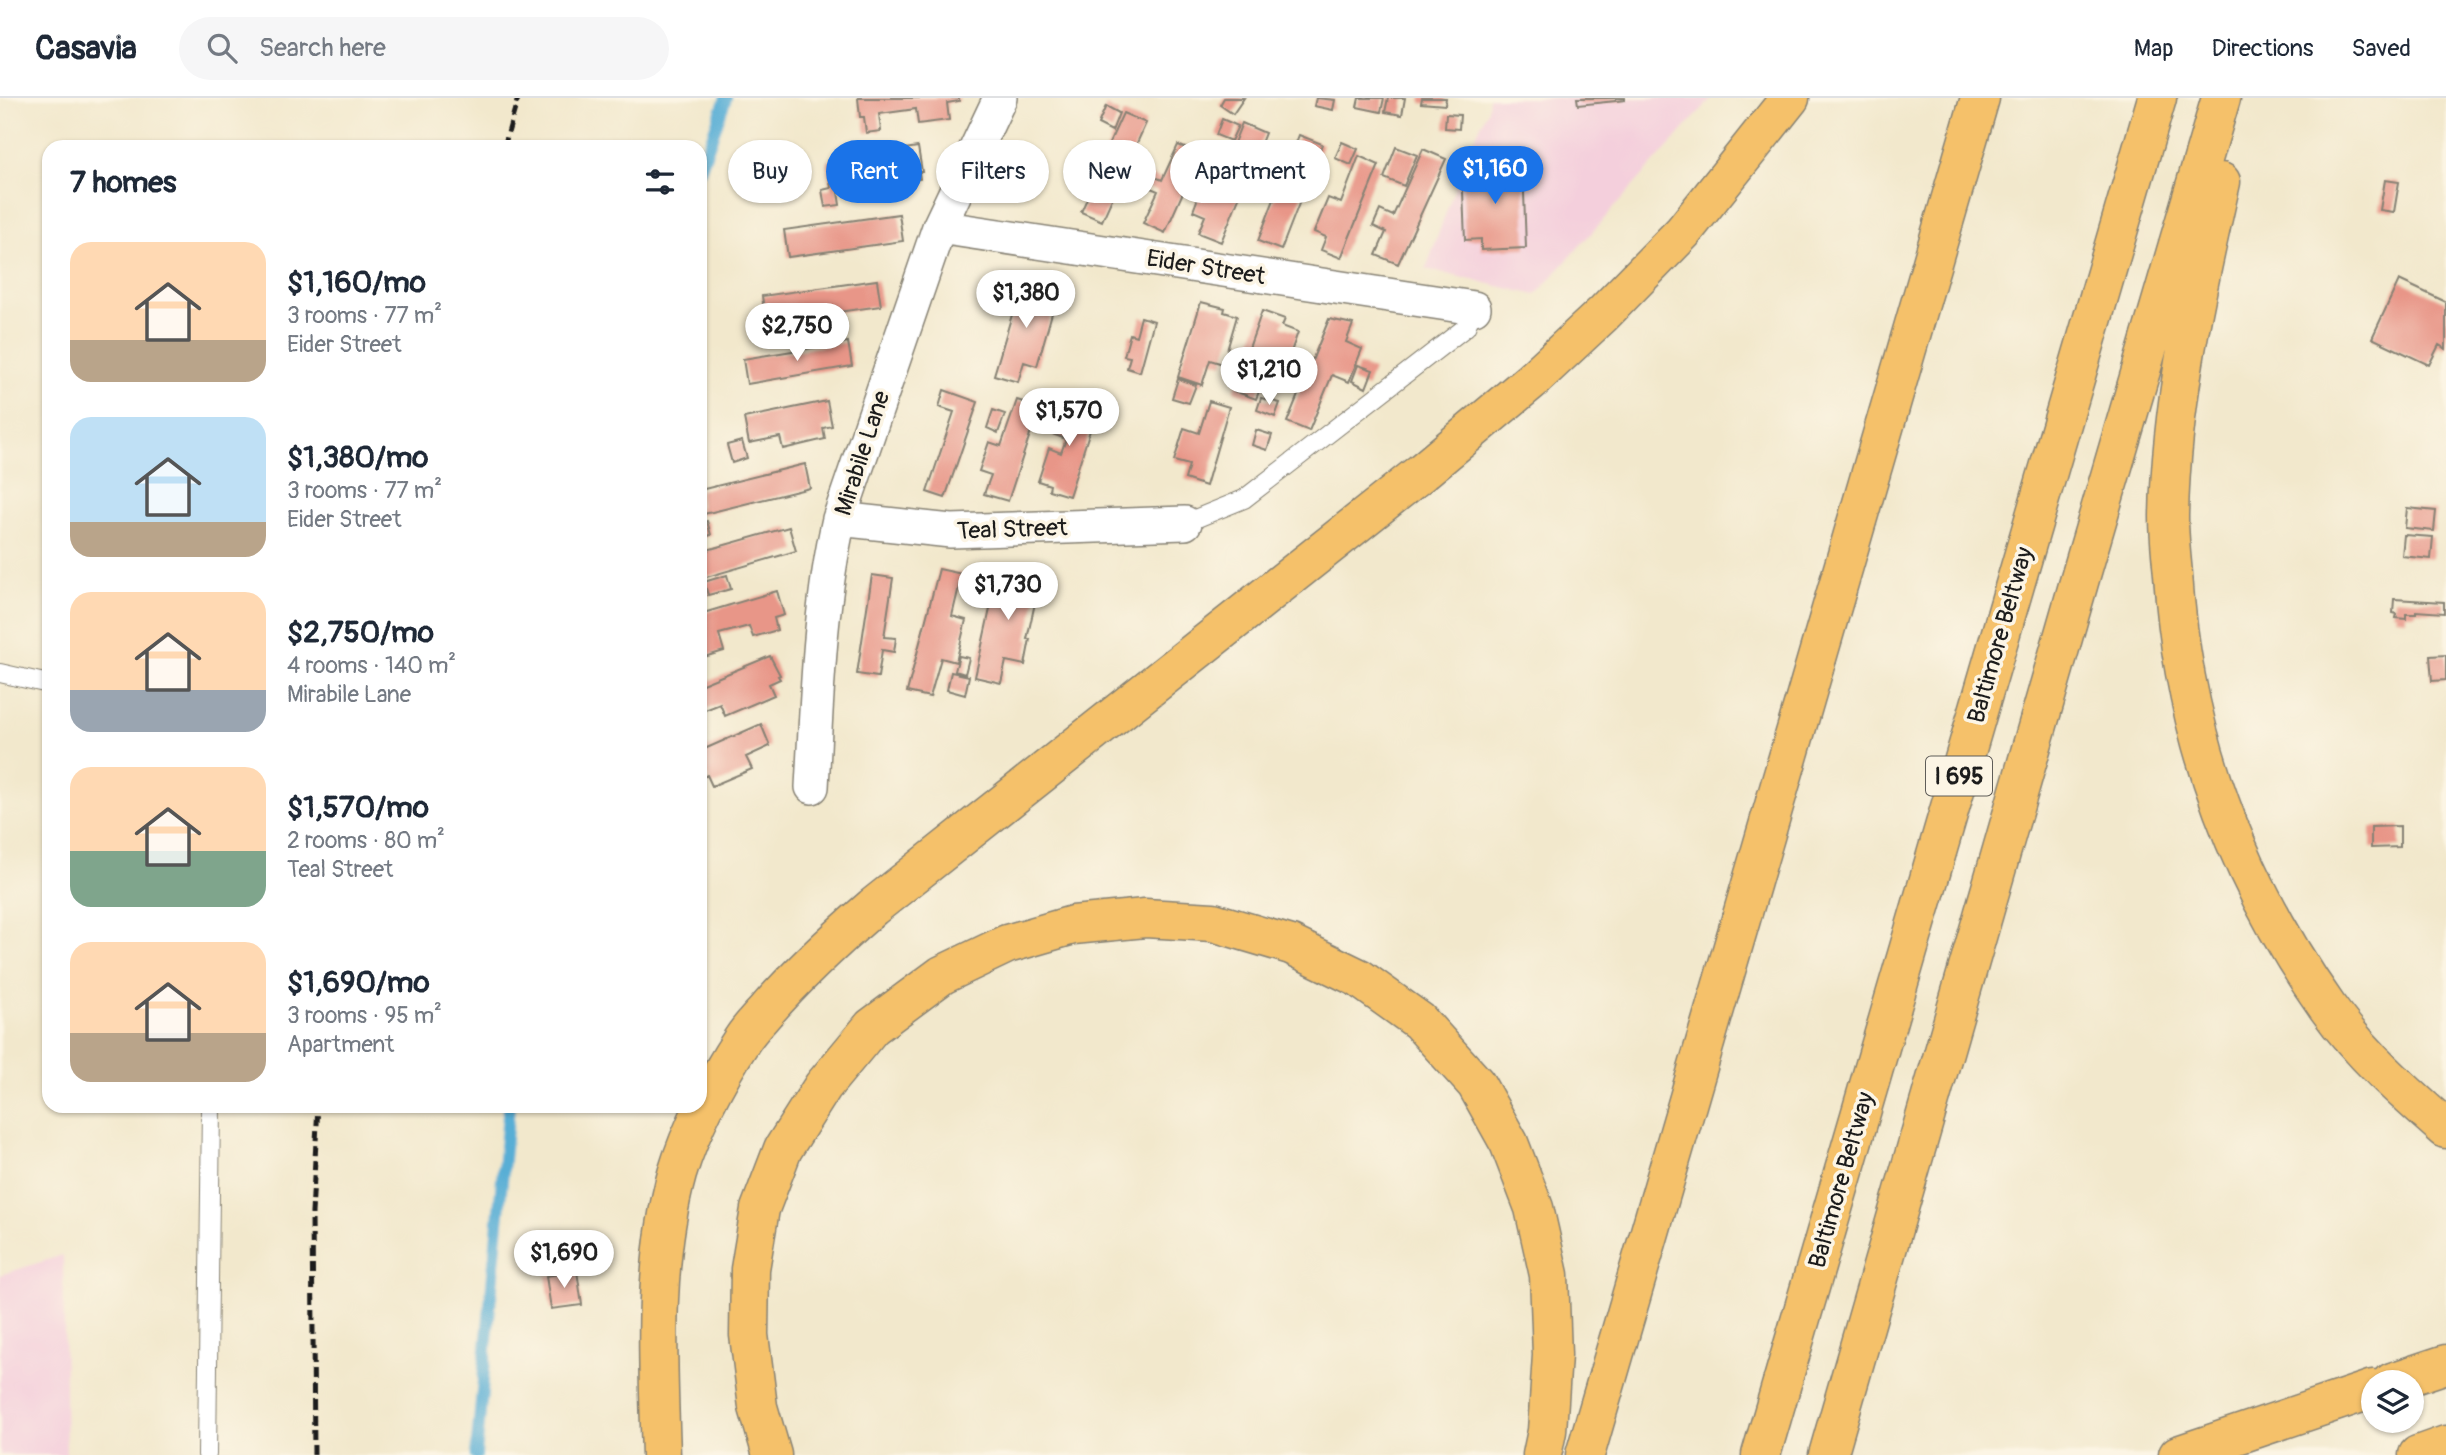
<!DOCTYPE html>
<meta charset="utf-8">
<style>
:root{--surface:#fff;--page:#f6f6f7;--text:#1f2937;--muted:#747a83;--line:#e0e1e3;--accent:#1a73e8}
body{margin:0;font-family:Pangolin,sans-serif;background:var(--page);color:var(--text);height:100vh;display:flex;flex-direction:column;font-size:26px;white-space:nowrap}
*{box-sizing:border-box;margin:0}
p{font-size:23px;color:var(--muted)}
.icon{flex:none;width:38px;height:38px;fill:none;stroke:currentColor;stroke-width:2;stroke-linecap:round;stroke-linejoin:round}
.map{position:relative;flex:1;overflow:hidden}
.side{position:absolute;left:42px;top:42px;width:665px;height:973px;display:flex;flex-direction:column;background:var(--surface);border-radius:21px;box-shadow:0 2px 5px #0004}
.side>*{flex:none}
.top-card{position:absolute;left:728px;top:42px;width:665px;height:63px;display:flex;gap:14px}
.tools{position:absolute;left:2361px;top:1272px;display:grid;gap:14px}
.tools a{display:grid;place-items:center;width:63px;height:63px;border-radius:50%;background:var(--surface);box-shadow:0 2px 5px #0004;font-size:35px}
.price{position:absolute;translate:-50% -60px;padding:0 16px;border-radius:24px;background:#fff;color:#222;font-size:23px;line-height:46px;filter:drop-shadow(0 2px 4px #0008)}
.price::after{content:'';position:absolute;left:50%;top:42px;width:21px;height:16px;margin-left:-10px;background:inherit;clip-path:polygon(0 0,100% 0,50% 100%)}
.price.current{background:var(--accent);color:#fff}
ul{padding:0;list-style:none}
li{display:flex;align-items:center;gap:21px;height:175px;padding:0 28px}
li span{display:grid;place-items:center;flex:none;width:196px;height:140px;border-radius:21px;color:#555}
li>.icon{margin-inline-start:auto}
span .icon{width:84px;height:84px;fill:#fffc;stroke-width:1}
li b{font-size:30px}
h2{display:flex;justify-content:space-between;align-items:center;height:84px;padding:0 28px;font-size:30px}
.pill{padding:0 24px;border-radius:32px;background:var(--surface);box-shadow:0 2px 5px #0004;font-size:24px;line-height:63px}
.pill.current{background:var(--accent);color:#fff}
header{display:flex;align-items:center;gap:42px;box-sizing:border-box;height:98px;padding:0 35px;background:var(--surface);border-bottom:2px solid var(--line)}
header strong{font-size:33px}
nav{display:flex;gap:38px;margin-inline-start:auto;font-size:24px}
.search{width:490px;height:63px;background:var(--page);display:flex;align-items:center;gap:18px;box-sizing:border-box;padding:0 24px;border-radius:38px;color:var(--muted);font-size:26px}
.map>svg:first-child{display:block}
.built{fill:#f4cfdc}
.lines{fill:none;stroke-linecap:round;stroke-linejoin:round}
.stream{stroke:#59aed5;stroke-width:12}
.building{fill:#e89688}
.service-casing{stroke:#878274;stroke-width:20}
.minor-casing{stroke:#878274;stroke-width:36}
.primary-casing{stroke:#878274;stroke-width:41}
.motorway-casing{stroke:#878274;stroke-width:41}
.service{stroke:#fff;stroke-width:18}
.minor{stroke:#fff;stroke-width:33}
.primary{stroke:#f5c16b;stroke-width:38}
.motorway{stroke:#f5c16b;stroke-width:38}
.rail{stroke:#1c1c1c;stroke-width:5;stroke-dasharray:10 5;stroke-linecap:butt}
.labels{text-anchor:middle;stroke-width:7;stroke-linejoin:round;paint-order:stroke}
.shield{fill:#fcf5e5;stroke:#5f5d58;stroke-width:2}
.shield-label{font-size:23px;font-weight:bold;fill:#1c1c1c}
.street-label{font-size:24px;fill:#1c1c1c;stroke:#fcf5e5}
</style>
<header>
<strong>Casavia</strong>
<div class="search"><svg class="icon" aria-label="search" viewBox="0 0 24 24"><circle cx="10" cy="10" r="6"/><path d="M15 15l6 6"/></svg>Search here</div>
<nav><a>Map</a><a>Directions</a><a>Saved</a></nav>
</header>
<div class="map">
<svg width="2446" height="1357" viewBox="0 0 2446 1357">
<rect width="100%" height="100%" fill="#fcf5e5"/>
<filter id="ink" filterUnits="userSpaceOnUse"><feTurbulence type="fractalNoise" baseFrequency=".0143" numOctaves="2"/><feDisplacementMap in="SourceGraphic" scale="14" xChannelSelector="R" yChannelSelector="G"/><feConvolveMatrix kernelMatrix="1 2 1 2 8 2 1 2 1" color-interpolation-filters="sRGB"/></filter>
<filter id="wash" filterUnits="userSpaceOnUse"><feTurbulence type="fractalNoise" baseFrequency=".00686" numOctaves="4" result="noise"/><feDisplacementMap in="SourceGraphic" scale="28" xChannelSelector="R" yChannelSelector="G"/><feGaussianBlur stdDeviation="1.57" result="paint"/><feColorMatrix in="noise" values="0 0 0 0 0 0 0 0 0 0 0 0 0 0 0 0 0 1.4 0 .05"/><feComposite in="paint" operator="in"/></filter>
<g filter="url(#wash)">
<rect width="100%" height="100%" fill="#f2e8cc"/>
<path class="built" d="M1489,0H1712L1536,197L1426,171L1462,69L1488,11Z
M63,1157L66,1357H0V1177Z"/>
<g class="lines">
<path class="stream" d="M700,72L726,0
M476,1357L509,1008"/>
</g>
<g id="blocks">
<path class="building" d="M858,0H959V3L947,5L949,22L918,26L916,11L879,16L881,33L866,35L864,19H860Z
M1224,0H1244L1233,16L1220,7Z
M1316,0L1335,2L1333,12L1314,8Z
M1359,0H1384L1381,14L1357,9Z
M1388,0H1405L1402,17L1385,14Z
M1422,0H1446L1445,7L1421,5Z
M1577,0H1625V2L1578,7Z
M1106,8L1119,15L1112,33L1098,26Z
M1123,15L1146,25L1102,123L1081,114L1089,96L1074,89L1085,64L1098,70Z
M1446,16L1460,17L1459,31L1445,30Z
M1222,21L1238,28L1231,43L1216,37Z
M1242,25L1265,35L1221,144L1198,135L1205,118L1193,113L1201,92L1213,97Z
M1299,37L1322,46L1281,152L1258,143Z
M1342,44L1358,51L1351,67L1335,60Z
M1178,47L1200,56L1165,135L1143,125L1158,93L1141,86L1146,75L1162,82Z
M918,49L922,74H919L920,81L886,86L885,80L837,88L840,107L825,109L822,92L831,90L827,63Z
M1396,49L1417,57L1404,88L1384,80Z
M1423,51L1446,61L1398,166L1376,157L1386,134L1373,128L1380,112L1393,118Z
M1359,58L1379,67L1341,160L1321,152L1326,139L1314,134L1328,100L1341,105Z
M1523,67L1526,150L1481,152V141L1465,142L1462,69Z
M2385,82L2399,84L2394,114L2380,112Z
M899,116L903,143L788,159L784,132Z
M1023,180L1048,188L1045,198L1056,201L1037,268L1024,264L1018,284L994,277Z
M877,182L881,208L766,224L762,198Z
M2399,182L2446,204V251L2439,247L2429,267L2372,240Z
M1201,204L1225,210L1224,214L1237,218L1223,266L1210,262L1202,287L1178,279Z
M1262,213L1285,221L1282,228L1298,234L1278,291L1262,286L1256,301L1234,293Z
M1141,219L1154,223L1140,274L1127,270L1130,259L1124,258L1130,236L1136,238Z
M1329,221L1353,226L1346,244L1362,251L1349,284L1332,277L1309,333L1287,324Z
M848,244L852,268L747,286L743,261Z
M1358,267L1373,272L1366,290L1352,283Z
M1178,281L1196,287L1189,305L1172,300Z
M944,292L978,304L945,400L927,394L954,314L939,309Z
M1080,297L1099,304L1069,398L1049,392L1050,387L1038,383L1049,350L1061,355L1066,341L1052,336L1057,321L1071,325Z
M1261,300L1280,305L1275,319L1257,312Z
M1017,302L1039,309L1008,403L984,396L991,377L979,373L989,344L1001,348Z
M827,303L832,328L823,330L825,341L783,351L780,339L749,345L744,320Z
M1209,303L1229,309L1206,388L1185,381L1189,367L1174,363L1184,330L1199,335Z
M993,312L1005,316L998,335L987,330Z
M1256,332L1272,337L1267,352L1252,347Z
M742,343L747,360L732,365L727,347Z
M805,366L810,390L700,417V392Z
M2407,410L2436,413L2434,433L2405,430Z
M707,423L711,437L701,440L700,425Z
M789,429L796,453L700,481V454Z
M2404,437L2433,439L2431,461L2402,458Z
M1000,466L1026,470L1025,475L1041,478L1027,541H1030L1025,567L1006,563L1001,585L975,579Z
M939,471L962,476L952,518L966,522L956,564L941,560L930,599L907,594Z
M727,477L731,491L708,497L704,484Z
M872,477L893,480L884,539L896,540L894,554L882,552L878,579L857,576Z
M777,493L784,517L774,520L777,532L753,539L749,528L719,536L724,553L701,560L700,516Z
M2394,501L2444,504V515L2416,513V516H2406V521L2396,520L2397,516L2393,515Z
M2446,557V582L2432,583L2430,558Z
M770,558L780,577L778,578L780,581L769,586L774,597L725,618L720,606L700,614V587Z
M959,558L969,560L965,576L955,573Z
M951,574L969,578L965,597L947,592Z
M761,626L770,648L746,659L752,671L712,688L707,677L700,681V653Z
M2400,728V749L2371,750V729Z
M577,1173L582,1207L551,1211L546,1178Z"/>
</g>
</g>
<g filter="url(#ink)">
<use href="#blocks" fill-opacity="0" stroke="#878274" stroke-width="2"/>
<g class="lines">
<defs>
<path id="service" d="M1185,425L1244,401L1466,229L1474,210
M0,575L49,586
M207,1357L211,1008"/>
<path id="minor" d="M939,129L1474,210
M839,421L951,433L1185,425
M812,689C817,600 819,509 839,421L939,129L1000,0"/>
<path id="primary" d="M2392,1284L2446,1266
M2178,1357L2373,1291
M2418,1357L2446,1347"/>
<path id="motorway" d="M2221,84C2196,194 2171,305 2169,418C2169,437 2171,457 2173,476C2183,635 2236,780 2328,910C2360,955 2405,995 2446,1031
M661,1357C658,1264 652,1167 677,1076C690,1032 717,980 742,942C749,931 758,922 766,913C799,875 835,842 873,809L1422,374L1531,283L1603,216L1683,134L1790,0
M772,1357L758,1309L749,1237L750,1171L760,1111L783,1051L823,988L872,929L942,877L1007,846L1073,827L1145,820L1213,824L1291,847L1359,880L1419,923L1476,986L1509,1045L1534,1110L1549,1177L1552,1257L1547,1333L1542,1357
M1585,1357L1980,0
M1761,1357L2157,0
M1828,1357L2081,477L2221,0"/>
</defs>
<use href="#service" class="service-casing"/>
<use href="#minor" class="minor-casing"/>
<use href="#primary" class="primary-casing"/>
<use href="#motorway" class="motorway-casing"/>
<use href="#service" class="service"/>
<use href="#minor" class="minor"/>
<use href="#primary" class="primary"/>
<use href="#motorway" class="motorway"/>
<path class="rail" d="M504,49L518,0
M314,1357L312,1115L318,1008"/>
</g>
</g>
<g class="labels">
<rect class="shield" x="1926" y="658.5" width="66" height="39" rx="5"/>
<g class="shield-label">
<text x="1959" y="686">I 695</text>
</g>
<g class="street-label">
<text transform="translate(1206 169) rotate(9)" y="8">Eider Street</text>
<text transform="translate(862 355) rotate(-72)" y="8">Mirabile Lane</text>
<text transform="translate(1012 431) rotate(-2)" y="8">Teal Street</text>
<text transform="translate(2000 537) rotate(-74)" y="8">Baltimore Beltway</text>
<text transform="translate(1841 1082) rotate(-74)" y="8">Baltimore Beltway</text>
</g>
</g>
</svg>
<div class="tools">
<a><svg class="icon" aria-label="layers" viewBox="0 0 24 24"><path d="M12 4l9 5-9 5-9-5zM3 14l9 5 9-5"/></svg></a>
</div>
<b class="price current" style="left:1495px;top:108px">$1,160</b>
<b class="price" style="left:1026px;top:232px">$1,380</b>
<b class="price" style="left:797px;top:265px">$2,750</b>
<b class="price" style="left:1269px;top:309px">$1,210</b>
<b class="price" style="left:1069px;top:350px">$1,570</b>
<b class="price" style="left:1008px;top:524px">$1,730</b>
<b class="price" style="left:564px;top:1192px">$1,690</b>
<div class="top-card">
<a class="pill">Buy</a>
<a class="pill current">Rent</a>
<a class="pill">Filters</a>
<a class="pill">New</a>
<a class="pill">Apartment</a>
</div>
<section class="side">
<h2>7 homes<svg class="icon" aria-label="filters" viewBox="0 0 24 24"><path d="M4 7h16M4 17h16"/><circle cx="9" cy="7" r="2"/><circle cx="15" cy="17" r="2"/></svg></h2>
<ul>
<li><span style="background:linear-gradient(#ffd9b3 70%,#b9a48a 0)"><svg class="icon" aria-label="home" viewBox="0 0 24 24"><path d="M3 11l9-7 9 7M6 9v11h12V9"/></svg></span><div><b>$1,160/mo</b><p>3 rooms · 77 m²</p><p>Eider Street</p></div></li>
<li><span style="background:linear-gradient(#bfe0f5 75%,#b9a48a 0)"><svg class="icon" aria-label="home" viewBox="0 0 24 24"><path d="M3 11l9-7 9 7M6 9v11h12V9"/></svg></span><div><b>$1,380/mo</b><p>3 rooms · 77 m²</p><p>Eider Street</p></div></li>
<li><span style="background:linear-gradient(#ffd9b3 70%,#9aa5b1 0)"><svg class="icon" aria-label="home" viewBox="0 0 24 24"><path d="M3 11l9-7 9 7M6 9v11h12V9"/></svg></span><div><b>$2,750/mo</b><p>4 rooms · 140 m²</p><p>Mirabile Lane</p></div></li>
<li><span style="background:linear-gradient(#ffd9b3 60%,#7fa58c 0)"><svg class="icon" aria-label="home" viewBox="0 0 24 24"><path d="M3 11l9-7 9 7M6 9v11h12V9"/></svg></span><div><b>$1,570/mo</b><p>2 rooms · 80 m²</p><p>Teal Street</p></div></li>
<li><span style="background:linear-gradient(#ffd9b3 65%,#b9a48a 0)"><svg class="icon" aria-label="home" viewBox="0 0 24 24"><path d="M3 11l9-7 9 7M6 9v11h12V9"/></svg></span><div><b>$1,690/mo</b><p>3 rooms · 95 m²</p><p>Apartment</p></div></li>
</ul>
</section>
</div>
